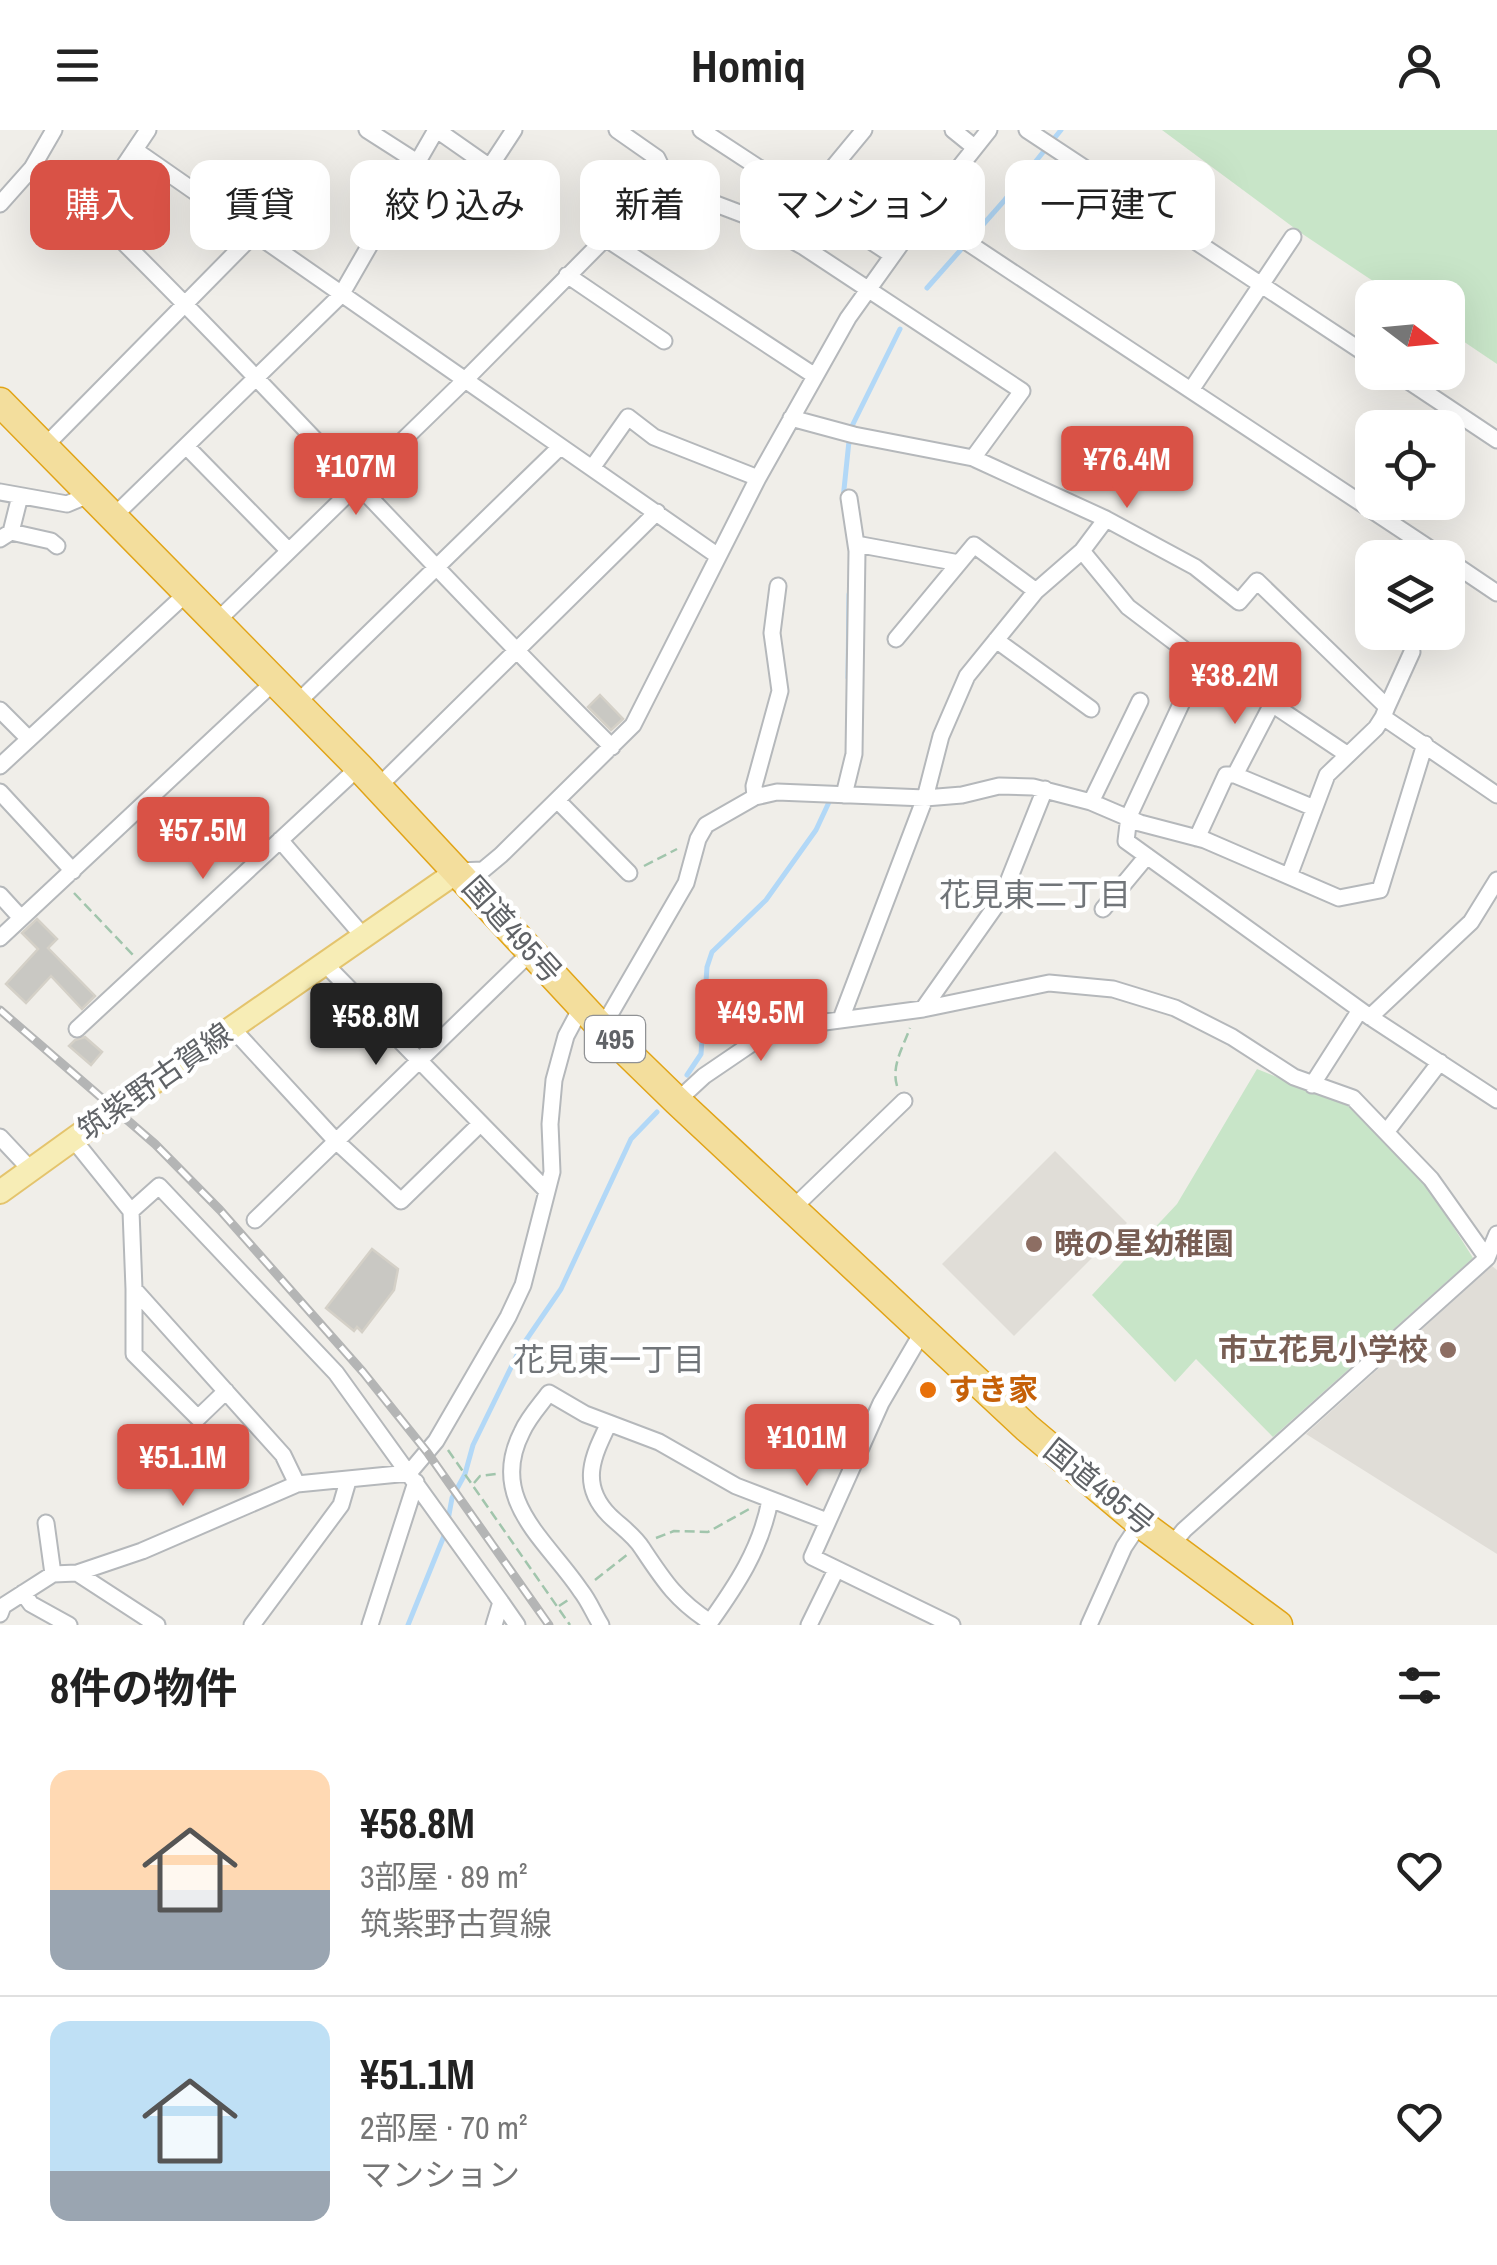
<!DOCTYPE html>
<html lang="ja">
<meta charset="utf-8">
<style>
:root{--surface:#fff;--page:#f6f6f6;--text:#222;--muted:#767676;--line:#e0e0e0;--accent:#d95246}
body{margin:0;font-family:"Archivo Narrow","Noto Sans JP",sans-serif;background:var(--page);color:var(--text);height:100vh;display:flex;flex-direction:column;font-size:38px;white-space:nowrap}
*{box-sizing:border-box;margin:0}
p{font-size:32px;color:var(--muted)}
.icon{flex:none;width:55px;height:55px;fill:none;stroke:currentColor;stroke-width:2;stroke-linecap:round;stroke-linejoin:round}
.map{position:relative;height:1495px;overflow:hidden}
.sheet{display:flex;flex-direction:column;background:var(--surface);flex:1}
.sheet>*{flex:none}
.banner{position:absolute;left:30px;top:30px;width:1438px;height:90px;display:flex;gap:20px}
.needle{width:65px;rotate:106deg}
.tools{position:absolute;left:1355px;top:150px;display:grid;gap:20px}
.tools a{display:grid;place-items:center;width:110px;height:110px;border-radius:20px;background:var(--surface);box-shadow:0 10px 40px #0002;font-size:50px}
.price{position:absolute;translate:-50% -85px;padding:0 22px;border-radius:10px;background:var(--accent);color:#fff;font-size:32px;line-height:65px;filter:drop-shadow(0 2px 5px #0008)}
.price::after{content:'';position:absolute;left:50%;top:60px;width:30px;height:22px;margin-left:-15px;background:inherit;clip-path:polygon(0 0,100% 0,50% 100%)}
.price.selected{background:#222;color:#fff}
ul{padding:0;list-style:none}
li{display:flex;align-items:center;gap:30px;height:250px;padding:0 50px}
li+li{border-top:2px solid var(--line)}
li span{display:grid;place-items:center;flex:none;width:280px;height:200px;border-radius:20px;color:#555}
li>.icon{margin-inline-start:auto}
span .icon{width:120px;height:120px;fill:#fffc;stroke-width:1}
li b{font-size:42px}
h2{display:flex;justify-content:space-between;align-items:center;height:120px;padding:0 50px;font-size:42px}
.pill{padding:0 35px;border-radius:20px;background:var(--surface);box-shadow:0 10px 40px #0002;font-size:35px;line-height:90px}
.pill.selected{background:var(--accent);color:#fff}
header{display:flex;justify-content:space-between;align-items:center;height:130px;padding:0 50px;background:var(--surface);font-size:45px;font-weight:700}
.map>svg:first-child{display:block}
.education{fill:#e0ddd7}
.green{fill:#c8e5c8}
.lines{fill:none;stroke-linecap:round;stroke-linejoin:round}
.stream{stroke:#b2d8f7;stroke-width:5}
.building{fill:#c9c8c3;stroke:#d4d0c7;stroke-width:2.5}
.street-casing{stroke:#b5b8bb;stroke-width:19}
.primary-casing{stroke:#e4c46d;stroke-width:26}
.highway-casing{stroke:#e1a417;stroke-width:31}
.path{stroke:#a1c5ac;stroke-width:2.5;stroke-dasharray:10 5;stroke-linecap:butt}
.street{stroke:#fff;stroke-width:15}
.primary{stroke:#f7edb6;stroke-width:22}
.highway{stroke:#f3de9d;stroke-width:28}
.rail-casing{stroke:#b4b5b5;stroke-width:9}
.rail{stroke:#fff;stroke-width:5;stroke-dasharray:15;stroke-linecap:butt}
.primary-bridge-casing{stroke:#e4c46d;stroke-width:26;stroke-linecap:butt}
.primary-bridge{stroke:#f7edb6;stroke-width:22}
.education-dot{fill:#8d6e63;stroke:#fff;stroke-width:4}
.food-dot{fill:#e8710a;stroke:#fff;stroke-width:4}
.labels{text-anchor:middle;stroke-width:9;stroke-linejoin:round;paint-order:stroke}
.shield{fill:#fff;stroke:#909295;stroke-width:2.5}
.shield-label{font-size:28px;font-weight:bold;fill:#606367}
.street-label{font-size:30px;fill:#606367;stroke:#fff}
.education-label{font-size:30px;font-weight:bold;fill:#785e54;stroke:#fff;text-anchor:start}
.food-label{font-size:30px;font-weight:bold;fill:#c56008;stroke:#fff;text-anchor:start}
.neighbourhood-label{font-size:32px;fill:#717579;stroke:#fff}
</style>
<header><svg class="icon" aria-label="menu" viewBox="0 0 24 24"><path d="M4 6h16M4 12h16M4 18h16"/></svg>Homiq<svg class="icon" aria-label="person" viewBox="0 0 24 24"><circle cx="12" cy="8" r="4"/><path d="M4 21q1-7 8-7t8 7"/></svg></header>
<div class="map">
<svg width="1497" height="1495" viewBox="0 0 1497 1495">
<rect width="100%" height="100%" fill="#f0eee9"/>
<path class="education" d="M1055,1021L1127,1093L1014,1206L942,1134Z
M1492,1136L1497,1140V1424L1306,1304Z"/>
<path class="green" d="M1162,0H1497V234L1448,201V168L1397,167L1301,103Z
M1257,939L1347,975L1429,1058L1473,1128L1273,1307L1196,1229L1175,1252L1092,1165L1177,1074Z"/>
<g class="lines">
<path class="stream" d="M927,158L1003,72L1061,0
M852,296L900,199
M843,369L849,311
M848,548L849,464
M687,945L701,924L707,837L712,822L766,770L816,700L830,670
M448,1390L452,1368L465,1344L473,1315L520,1219L561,1159L631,1009L657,982
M408,1495L446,1401"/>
</g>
<path class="building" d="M600,565L623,589L611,600L588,577Z
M37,789L57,809L48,818L95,866L82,879L51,846L26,873L6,854L38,819L22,803Z
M85,907L102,922L91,935L69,916L75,910Z
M372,1119L398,1139L394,1160L362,1202L357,1197L354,1201L326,1178Z"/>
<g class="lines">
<defs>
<path id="street" d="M367,0L417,32
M437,0L527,63
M617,0L657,28L666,47L700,68L750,87L804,117L1022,261L973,328
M701,0L892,125
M953,0L974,17
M1027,0L1372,228
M135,20L718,426
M491,35L514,0
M32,38L54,0
M806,70L864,0
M0,74L32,38L93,82L148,0
M93,82C270,256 435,442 612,617
M923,83L1444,428
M605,108L815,246
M567,145L664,211
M1395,242L1497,310
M1191,260L1293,107
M791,288L854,305L973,328L1106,389L1082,421L1036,461L967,546L941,606L925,668L841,889
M45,316L255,103
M186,316L289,421
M592,338L628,287L654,307L758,348
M0,362L67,374L91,364
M113,387L341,165L436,0
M1106,389L1195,437L1239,472L1257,451L1387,577L1383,587
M11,402L51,411L57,416
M0,409L11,402L20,366
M856,414L959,433
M1082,421L1128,477L1194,527
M1448,430L1497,463
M216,492L465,250L666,47
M896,509L974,415L1036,461
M996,510L1091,579
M1189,557L1129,686L1126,711L1370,887L1497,970
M296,574L560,317
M1387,577L1412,522
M0,580L29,609
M0,636L188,462
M378,657L657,382
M0,662L73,741
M844,665L854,624L857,421L849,368
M755,667L754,656L780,561L772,503L778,456
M557,670L629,743
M1091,672L1140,571
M1314,678L1235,645L1272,574L1348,625
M1197,708L1226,645H1235
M280,710L363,806
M458,741L483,740L501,725L633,595L758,348L848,188L923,83L989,0
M1289,746L1327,645L1376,598L1383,587L1497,665
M0,765L21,788
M1103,779L1147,726
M0,808L274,552
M325,834L547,1061
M923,879L1002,767L1045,659
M1370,887L1471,792L1497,750
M232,898L336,1011L401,1071L480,994
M602,898L686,753L698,709L706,695L755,667L777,662L925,668L962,665L999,656L1033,657L1091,672L1140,693L1205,710L1339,768L1380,760L1425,614
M77,899L359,637
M1312,955L1360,880
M677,971L704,946L751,914L787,897L923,879L1049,853L1113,859L1175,878L1232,907L1294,947L1353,968L1431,1049L1487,1128
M1387,1001L1440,932
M0,1007L31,1040
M73,1009L131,1081
M793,1078L904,971
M255,1090L531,822
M134,1159V1224L198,1288L226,1261
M923,1201L881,1273L812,1427L952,1495
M609,1293C593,1326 579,1354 609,1385C620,1396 634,1405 642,1418C664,1451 676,1470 710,1492
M297,1354L283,1325L134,1159L131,1081L159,1056L336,1243L501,1472L494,1495
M46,1393L53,1444
M1171,1416L1184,1400L1487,1128L1497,1104
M77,1443L157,1495
M23,1463L31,1474L69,1495
M501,1472L517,1495
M0,1484L3,1476L53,1444L77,1443L142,1421L297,1354L409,1343L436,1311L508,1187L523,1155L552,1042L550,994L554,950L566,906L582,876
M252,1495L341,1375L348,1351
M370,1495L416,1352
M601,1495C594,1484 589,1471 581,1461C548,1411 487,1370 522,1302C528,1288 540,1275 549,1263L585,1284L659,1312L736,1356L827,1391
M708,1495C736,1456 761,1419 770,1370
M809,1495L836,1440
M1089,1495L1124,1417L1140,1393"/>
<path id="primary" d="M164,945L458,741
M0,1062L100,990"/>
<path id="highway" d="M0,272L359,637L602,898L677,971L1027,1298L1140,1393L1278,1495"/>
</defs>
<use href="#street" class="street-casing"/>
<use href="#primary" class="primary-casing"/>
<use href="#highway" class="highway-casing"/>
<path class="path" d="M644,736L677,719
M74,763L134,826
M897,956C891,936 903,917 910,898
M448,1320L570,1495
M474,1353L480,1346L496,1344
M656,1408L674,1401L708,1402L751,1378
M595,1450L628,1424
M559,1476L568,1470"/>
<use href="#street" class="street"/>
<use href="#primary" class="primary"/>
<use href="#highway" class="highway"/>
<defs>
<path id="rail" d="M0,880L155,1014L220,1080L363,1242L427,1322L549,1495"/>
</defs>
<use href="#rail" class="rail-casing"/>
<use href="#rail" class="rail"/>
<defs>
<path id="primary-bridge" d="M100,990L164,945"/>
</defs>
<use href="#primary-bridge" class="primary-bridge-casing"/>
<use href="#primary-bridge" class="primary-bridge"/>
</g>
<g class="education-dot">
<circle cx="1034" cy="1114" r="10"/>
<circle cx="1448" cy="1220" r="10"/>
</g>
<circle class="food-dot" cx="928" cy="1260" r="10"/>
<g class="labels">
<rect class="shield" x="585" y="886" width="60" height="46" rx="8"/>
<g class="shield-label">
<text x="615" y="919">495</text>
</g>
<g class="street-label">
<text transform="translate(512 800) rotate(48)" y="10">国道495号</text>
<text transform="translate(155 952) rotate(-35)" y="10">筑紫野古賀線</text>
<text transform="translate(1099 1357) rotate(39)" y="10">国道495号</text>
</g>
<g class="education-label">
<text x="1054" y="1124">暁の星幼稚園</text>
<text x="1428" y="1230" text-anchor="end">市立花見小学校</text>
</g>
<g class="food-label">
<text x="948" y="1270">すき家</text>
</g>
<g class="neighbourhood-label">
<text x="1035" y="776">花見東二丁目</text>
<text x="609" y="1241">花見東一丁目</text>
</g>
</g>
</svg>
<div class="tools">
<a><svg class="needle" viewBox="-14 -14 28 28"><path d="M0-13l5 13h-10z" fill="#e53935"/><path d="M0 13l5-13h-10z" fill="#767676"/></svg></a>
<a><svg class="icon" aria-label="locate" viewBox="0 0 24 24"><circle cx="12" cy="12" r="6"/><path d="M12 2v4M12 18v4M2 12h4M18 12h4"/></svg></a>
<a><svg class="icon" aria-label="layers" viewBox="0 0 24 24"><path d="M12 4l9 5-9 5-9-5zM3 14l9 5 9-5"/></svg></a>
</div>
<b class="price" style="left:1127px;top:381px">¥76.4M</b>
<b class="price" style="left:356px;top:388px">¥107M</b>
<b class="price" style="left:1235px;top:597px">¥38.2M</b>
<b class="price" style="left:203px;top:752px">¥57.5M</b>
<b class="price" style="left:761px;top:934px">¥49.5M</b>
<b class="price selected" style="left:376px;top:938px">¥58.8M</b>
<b class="price" style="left:807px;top:1359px">¥101M</b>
<b class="price" style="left:183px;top:1379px">¥51.1M</b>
<div class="banner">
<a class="pill selected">購入</a>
<a class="pill">賃貸</a>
<a class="pill">絞り込み</a>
<a class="pill">新着</a>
<a class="pill">マンション</a>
<a class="pill">一戸建て</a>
</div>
</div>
<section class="sheet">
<h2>8件の物件<svg class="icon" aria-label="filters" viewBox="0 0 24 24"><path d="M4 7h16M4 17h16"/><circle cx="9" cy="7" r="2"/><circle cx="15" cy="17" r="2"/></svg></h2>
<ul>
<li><span style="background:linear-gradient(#ffd9b3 60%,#9aa5b1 0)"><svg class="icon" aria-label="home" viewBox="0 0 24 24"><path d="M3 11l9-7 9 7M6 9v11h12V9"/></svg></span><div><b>¥58.8M</b><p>3部屋 · 89 m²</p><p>筑紫野古賀線</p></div><svg class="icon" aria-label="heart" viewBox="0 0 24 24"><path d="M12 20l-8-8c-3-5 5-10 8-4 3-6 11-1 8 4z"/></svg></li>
<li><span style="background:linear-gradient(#bfe0f5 75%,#9aa5b1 0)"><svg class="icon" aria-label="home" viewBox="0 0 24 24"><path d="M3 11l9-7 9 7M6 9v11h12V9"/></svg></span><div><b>¥51.1M</b><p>2部屋 · 70 m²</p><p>マンション</p></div><svg class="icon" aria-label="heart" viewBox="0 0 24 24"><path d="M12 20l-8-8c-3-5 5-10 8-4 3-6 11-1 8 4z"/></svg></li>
</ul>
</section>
